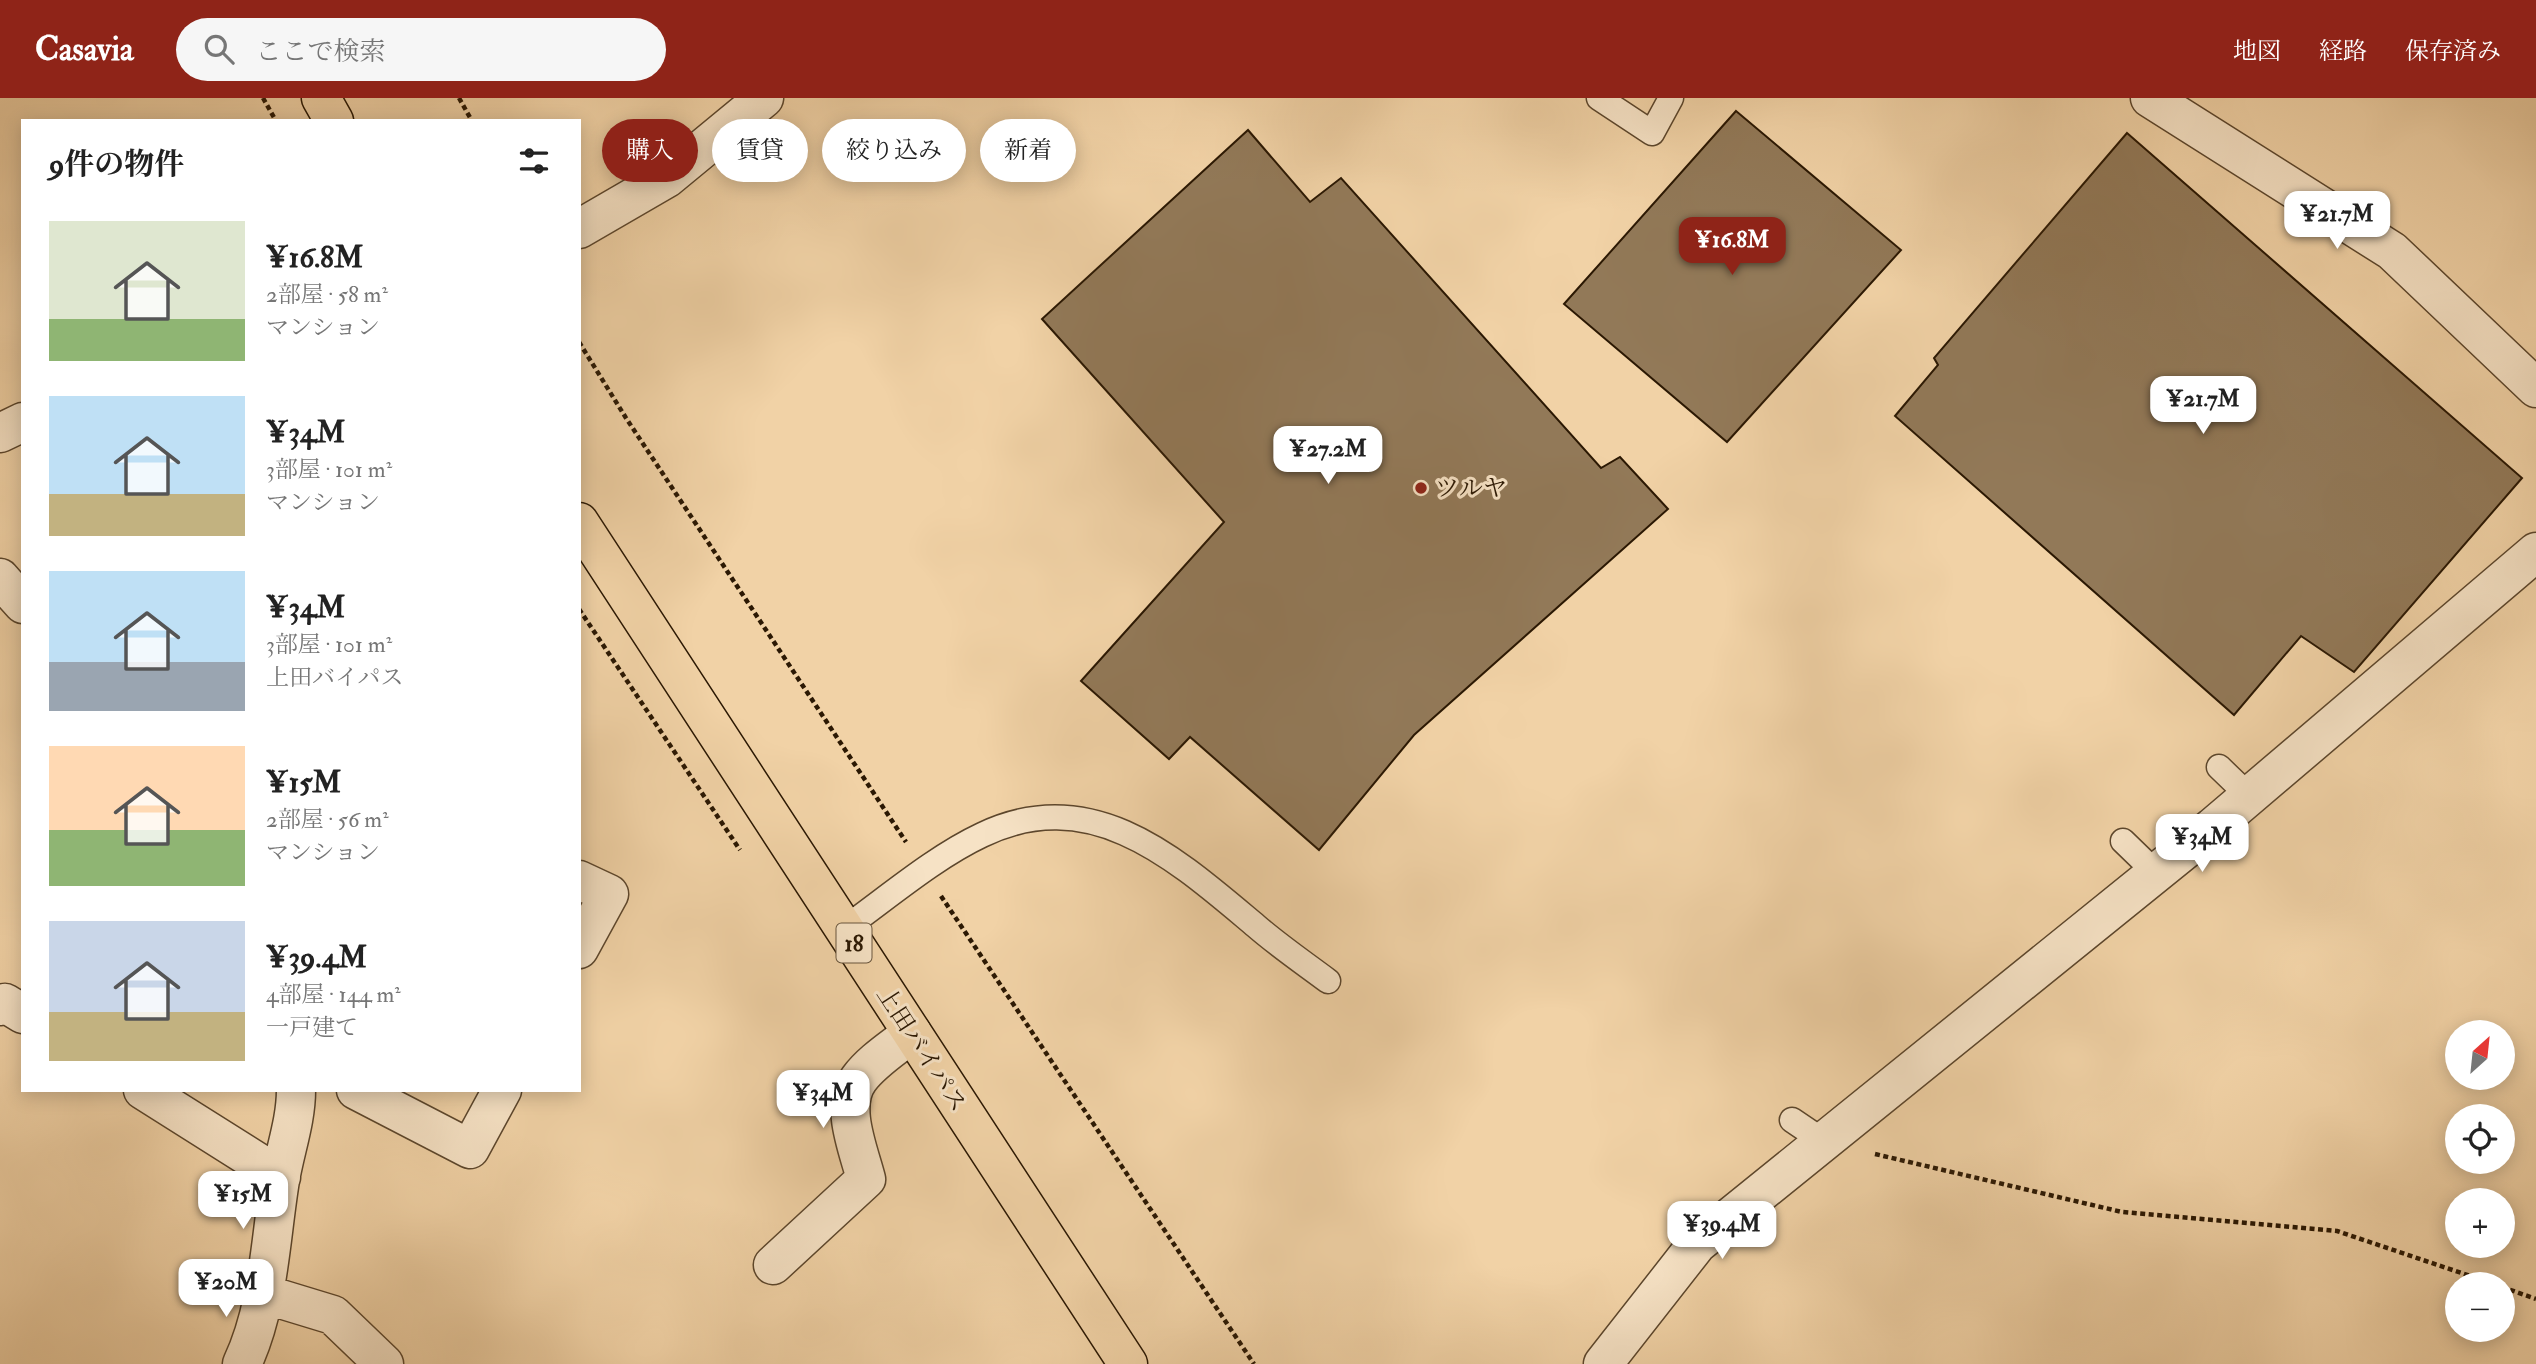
<!DOCTYPE html>
<html lang="ja">
<meta charset="utf-8">
<style>
:root{--surface:#fff;--page:#f6f6f6;--text:#222;--muted:#767676;--accent:#8f2418}
body{margin:0;font-family:"IM FELL Double Pica","Noto Serif JP",serif;background:var(--page);color:var(--text);height:100vh;display:flex;flex-direction:column;font-size:26px;white-space:nowrap}
*{box-sizing:border-box;margin:0}
p{font-size:23px;color:var(--muted)}
.icon{flex:none;width:38px;height:38px;fill:none;stroke:currentColor;stroke-width:2;stroke-linecap:round;stroke-linejoin:round}
.map{position:relative;flex:1;overflow:hidden}
.drawer{position:absolute;left:21px;top:21px;width:560px;height:973px;display:flex;flex-direction:column;background:var(--surface);border-radius:0px;box-shadow:0 4px 18px #0003}
.drawer>*{flex:none}
.guide{position:absolute;left:602px;top:21px;width:665px;height:63px;display:flex;gap:14px}
.needle{width:46px;rotate:27deg}
.controls{position:absolute;left:2445px;top:922px;display:grid;gap:14px}
.controls a{display:grid;place-items:center;width:70px;height:70px;border-radius:50%;background:var(--surface);box-shadow:0 4px 18px #0003;font-size:35px}
.price{position:absolute;translate:-50% -60px;padding:0 16px;border-radius:14px;background:#fff;color:#222;font-size:23px;line-height:46px;filter:drop-shadow(0 2px 4px #0008)}
.price::after{content:'';position:absolute;left:50%;top:42px;width:21px;height:16px;margin-left:-10px;background:inherit;clip-path:polygon(0 0,100% 0,50% 100%)}
.price.on{background:var(--accent);color:#fff}
ul{padding:0;list-style:none}
li{display:flex;align-items:center;gap:21px;height:175px;padding:0 28px}
li span{display:grid;place-items:center;flex:none;width:196px;height:140px;border-radius:0px;color:#555}
li>.icon{margin-inline-start:auto}
span .icon{width:84px;height:84px;fill:#fffc;stroke-width:1}
li b{font-size:30px}
h2{display:flex;justify-content:space-between;align-items:center;height:84px;padding:0 28px;font-size:30px}
.chip{padding:0 24px;border-radius:32px;background:var(--surface);box-shadow:0 4px 18px #0003;font-size:24px;line-height:63px}
.chip.on{background:var(--accent);color:#fff}
header{display:flex;align-items:center;gap:42px;box-sizing:border-box;height:98px;padding:0 35px;background:var(--accent);color:#fff}
header strong{font-size:33px}
nav{display:flex;gap:38px;margin-inline-start:auto;font-size:24px}
.search{width:490px;height:63px;background:var(--page);display:flex;align-items:center;gap:18px;box-sizing:border-box;padding:0 24px;border-radius:38px;color:var(--muted);font-size:26px}
.map>svg:first-child{display:block}
.building{fill:#927958;stroke:#2b1803;stroke-width:2}
.lines{fill:none;stroke-linecap:round;stroke-linejoin:round}
.service-casing{stroke:#5c462c;stroke-width:27}
.minor-casing{stroke:#5c462c;stroke-width:41}
.trunk-casing{stroke:#2b1803;stroke-width:41}
.path{stroke:#2b1803;stroke-width:4.5;stroke-dasharray:5 3.5;stroke-linecap:butt}
.service{stroke:#f6e2c5;stroke-width:24}
.minor{stroke:#f6e2c5;stroke-width:38}
.trunk{stroke:#f1d2a6;stroke-width:38}
.poi-dot{fill:#8f2418;stroke:#f6e2c5;stroke-width:2.5}
.labels{text-anchor:middle;stroke-width:6;stroke-linejoin:round;paint-order:stroke}
.shield{fill:#f6e2c5;stroke:#68553d;stroke-width:2}
.shield-label{font-size:23px;font-weight:bold;fill:#2b1803}
.poi-label{font-size:24px;fill:#2b1803;stroke:#f6e2c5;text-anchor:start}
.street-label{font-size:24px;fill:#2b1803;stroke:#f6e2c5}
</style>
<header>
<strong>Casavia</strong>
<div class="search"><svg class="icon" aria-label="search" viewBox="0 0 24 24"><circle cx="10" cy="10" r="6"/><path d="M15 15l6 6"/></svg>ここで検索</div>
<nav><a>地図</a><a>経路</a><a>保存済み</a></nav>
</header>
<div class="map">
<svg width="2536" height="1266" viewBox="0 0 2536 1266">
<rect width="100%" height="100%" fill="#f1d2a6"/>
<filter id="stains"><feTurbulence type="fractalNoise" baseFrequency=".00286" numOctaves="4"/><feColorMatrix values="0 0 0 0 .2 0 0 0 0 .09 0 0 0 0 .02 0 0 0 .5 -.17"/></filter>
<radialGradient id="worn" r=".72"><stop offset=".6" stop-color="#630" stop-opacity="0"/><stop offset="1" stop-color="#630" stop-opacity=".3"/></radialGradient>
<path class="building" d="M1736,13L1901,152L1727,344L1564,206Z
M1248,32L1310,104L1341,80L1601,370L1620,359L1668,411L1414,637L1319,752L1190,639L1169,661L1081,583L1224,424L1042,221Z
M2127,35L2522,380L2354,574L2301,538L2234,617L1895,318L1938,267L1934,260Z"/>
<g class="lines">
<defs>
<path id="service" d="M1599,0L1652,35L1671,0
M2219,669L2249,698
M2123,743L2156,775
M845,830C887,800 935,759 982,737C1092,684 1176,761 1256,828C1279,848 1304,865 1328,883
M1792,1022L1823,1043"/>
<path id="minor" d="M2150,0L2392,153L2536,290
M579,131L667,80L764,0
M0,335L23,324
M0,480L23,506
M579,782L609,796L579,851
M0,908L5,905L23,916
M143,992L281,1079
M356,992L470,1051L502,992
M773,1167L866,1081C859,1053 839,1008 859,981C872,963 895,949 912,935
M264,1196L333,1217L384,1266
M242,1266C269,1209 270,1143 280,1082C285,1052 296,1023 296,992
M1603,1266L1697,1146L2213,729L2536,454"/>
<path id="trunk" d="M321,0L334,23
M579,424L1128,1266"/>
</defs>
<use href="#service" class="service-casing"/>
<use href="#minor" class="minor-casing"/>
<use href="#trunk" class="trunk-casing"/>
<path class="path" d="M263,0L276,23
M459,0L472,23
M579,244L626,320L906,744
M579,511L740,752
M941,798L1254,1266
M1875,1056L2122,1114L2337,1133L2494,1186
M2502,1189L2536,1201"/>
<use href="#service" class="service"/>
<use href="#minor" class="minor"/>
<use href="#trunk" class="trunk"/>
</g>
<circle class="poi-dot" cx="1421" cy="390" r="7"/>
<g class="labels">
<rect class="shield" x="836.5" y="825.5" width="35" height="39" rx="5"/>
<g class="shield-label">
<text x="854" y="853">18</text>
</g>
<g class="poi-label">
<text x="1435" y="398">ツルヤ</text>
</g>
<g class="street-label">
<text transform="translate(922 951) rotate(57)" y="8">上田バイパス</text>
</g>
</g>
<rect width="100%" height="100%" filter="url(#stains)"/>
<rect width="100%" height="100%" fill="url(#worn)"/>
</svg>
<div class="controls">
<a><svg class="needle" viewBox="-14 -14 28 28"><path d="M0-13l5 13h-10z" fill="#e53935"/><path d="M0 13l5-13h-10z" fill="#767676"/></svg></a>
<a><svg class="icon" aria-label="locate" viewBox="0 0 24 24"><circle cx="12" cy="12" r="6"/><path d="M12 2v4M12 18v4M2 12h4M18 12h4"/></svg></a>
<a>+</a>
<a>−</a>
</div>
<b class="price" style="left:2337px;top:153px">¥21.7M</b>
<b class="price on" style="left:1732px;top:179px">¥16.8M</b>
<b class="price" style="left:2203px;top:338px">¥21.7M</b>
<b class="price" style="left:1328px;top:388px">¥27.2M</b>
<b class="price" style="left:2202px;top:776px">¥34M</b>
<b class="price" style="left:823px;top:1032px">¥34M</b>
<b class="price" style="left:243px;top:1133px">¥15M</b>
<b class="price" style="left:1722px;top:1163px">¥39.4M</b>
<b class="price" style="left:226px;top:1221px">¥20M</b>
<div class="guide">
<a class="chip on">購入</a>
<a class="chip">賃貸</a>
<a class="chip">絞り込み</a>
<a class="chip">新着</a>
</div>
<section class="drawer">
<h2>9件の物件<svg class="icon" aria-label="filters" viewBox="0 0 24 24"><path d="M4 7h16M4 17h16"/><circle cx="9" cy="7" r="2"/><circle cx="15" cy="17" r="2"/></svg></h2>
<ul>
<li><span style="background:linear-gradient(#dfe7d0 70%,#8fb573 0)"><svg class="icon" aria-label="home" viewBox="0 0 24 24"><path d="M3 11l9-7 9 7M6 9v11h12V9"/></svg></span><div><b>¥16.8M</b><p>2部屋 · 58 m²</p><p>マンション</p></div></li>
<li><span style="background:linear-gradient(#bfe0f5 70%,#c2b280 0)"><svg class="icon" aria-label="home" viewBox="0 0 24 24"><path d="M3 11l9-7 9 7M6 9v11h12V9"/></svg></span><div><b>¥34M</b><p>3部屋 · 101 m²</p><p>マンション</p></div></li>
<li><span style="background:linear-gradient(#bfe0f5 65%,#9aa5b1 0)"><svg class="icon" aria-label="home" viewBox="0 0 24 24"><path d="M3 11l9-7 9 7M6 9v11h12V9"/></svg></span><div><b>¥34M</b><p>3部屋 · 101 m²</p><p>上田バイパス</p></div></li>
<li><span style="background:linear-gradient(#ffd9b3 60%,#8fb573 0)"><svg class="icon" aria-label="home" viewBox="0 0 24 24"><path d="M3 11l9-7 9 7M6 9v11h12V9"/></svg></span><div><b>¥15M</b><p>2部屋 · 56 m²</p><p>マンション</p></div></li>
<li><span style="background:linear-gradient(#c9d6e8 65%,#c2b280 0)"><svg class="icon" aria-label="home" viewBox="0 0 24 24"><path d="M3 11l9-7 9 7M6 9v11h12V9"/></svg></span><div><b>¥39.4M</b><p>4部屋 · 144 m²</p><p>一戸建て</p></div></li>
</ul>
</section>
</div>
